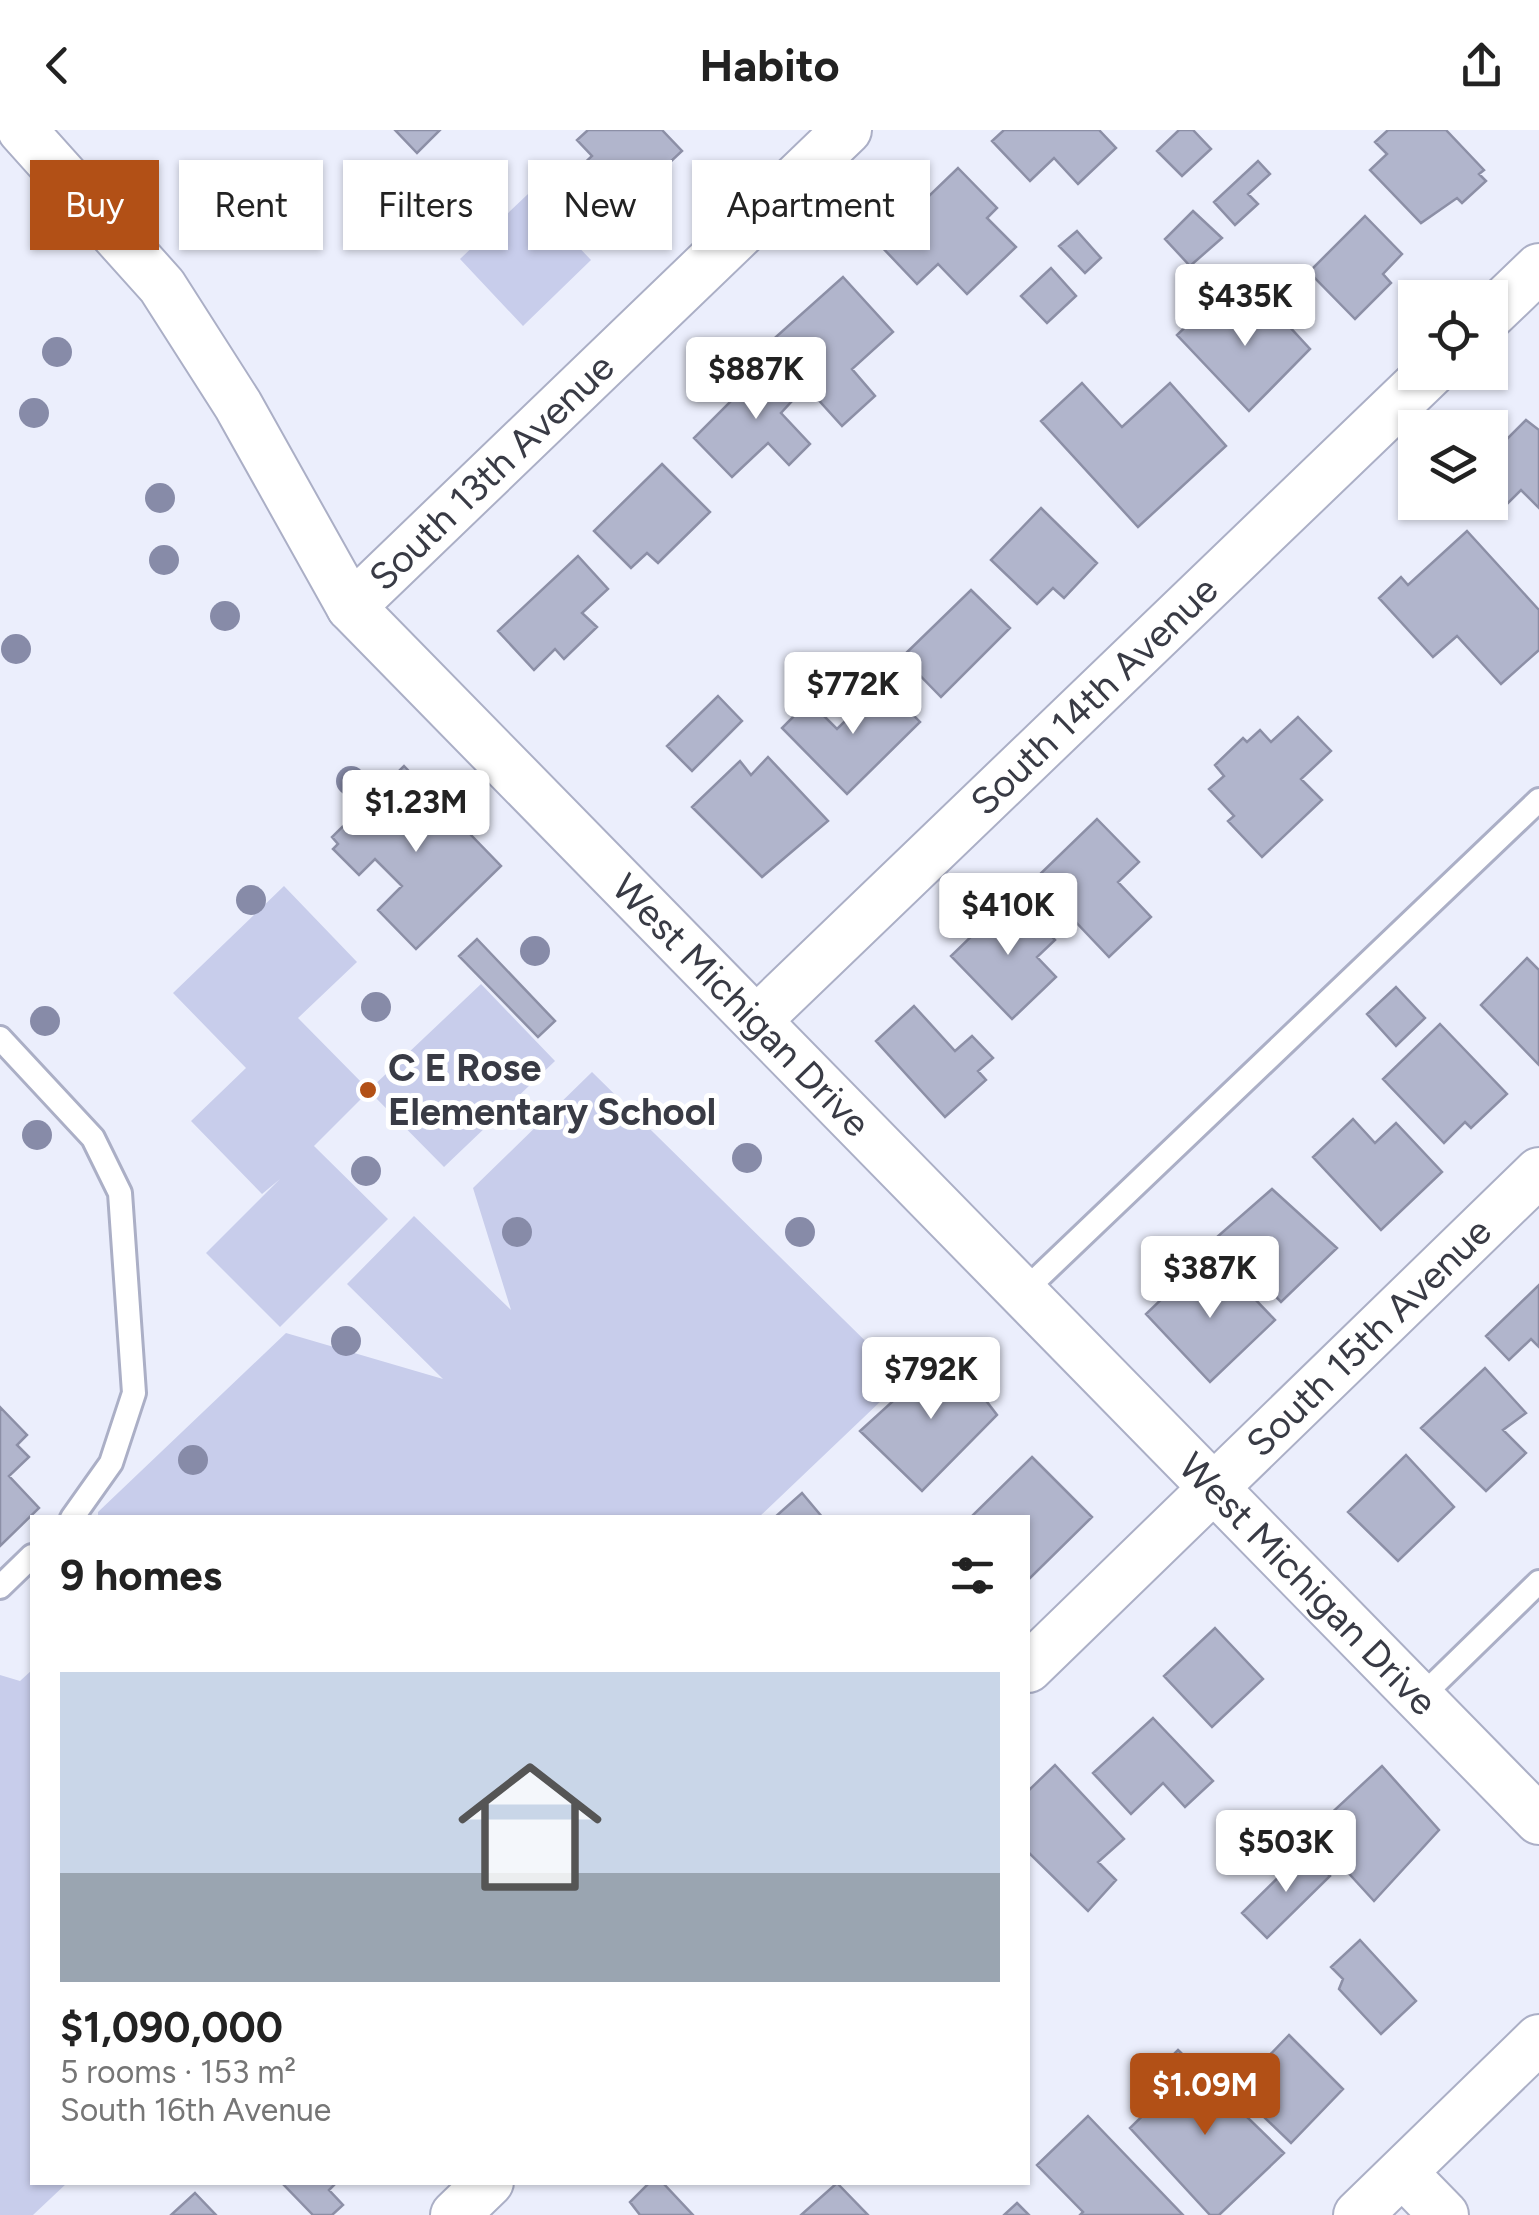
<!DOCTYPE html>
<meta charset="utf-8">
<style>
:root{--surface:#fff;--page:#f6f6f6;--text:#222;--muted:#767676;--accent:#b25016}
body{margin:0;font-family:Figtree,sans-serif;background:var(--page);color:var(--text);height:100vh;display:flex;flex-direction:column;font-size:38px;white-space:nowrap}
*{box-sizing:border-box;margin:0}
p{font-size:32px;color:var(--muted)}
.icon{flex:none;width:55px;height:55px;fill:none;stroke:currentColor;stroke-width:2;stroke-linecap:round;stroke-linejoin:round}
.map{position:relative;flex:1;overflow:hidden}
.drawer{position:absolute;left:30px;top:1385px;width:1000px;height:670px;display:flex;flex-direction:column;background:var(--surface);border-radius:0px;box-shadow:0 2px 8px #0004}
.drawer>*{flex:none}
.hud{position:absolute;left:30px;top:30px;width:1000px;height:90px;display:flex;gap:20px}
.tools{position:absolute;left:1398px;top:150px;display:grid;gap:20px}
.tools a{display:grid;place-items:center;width:110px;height:110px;border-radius:0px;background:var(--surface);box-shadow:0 2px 8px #0004;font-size:50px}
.price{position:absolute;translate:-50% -85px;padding:0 22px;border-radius:10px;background:#fff;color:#222;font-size:32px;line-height:65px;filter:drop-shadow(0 2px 5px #0008)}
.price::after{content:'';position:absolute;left:50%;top:60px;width:30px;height:22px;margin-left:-15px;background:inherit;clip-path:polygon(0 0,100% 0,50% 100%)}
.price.selected{background:var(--accent);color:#fff}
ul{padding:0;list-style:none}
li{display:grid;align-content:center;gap:20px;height:530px;padding:0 30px}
li span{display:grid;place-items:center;height:310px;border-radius:0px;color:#555}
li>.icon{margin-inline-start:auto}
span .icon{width:180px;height:180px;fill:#fffc;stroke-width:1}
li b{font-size:42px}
h2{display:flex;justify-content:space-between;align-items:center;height:120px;padding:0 30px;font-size:42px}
.chip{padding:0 35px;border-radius:0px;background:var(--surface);box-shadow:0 2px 8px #0004;font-size:35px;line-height:90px}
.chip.selected{background:var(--accent);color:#fff}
header{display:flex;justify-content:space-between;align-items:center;height:130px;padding:0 30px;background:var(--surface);font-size:45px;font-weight:700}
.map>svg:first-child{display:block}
.green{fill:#c8cdeb}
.building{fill:#b1b5cc;stroke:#8c8fa6;stroke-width:2.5}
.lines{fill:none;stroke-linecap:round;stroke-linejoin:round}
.lane-casing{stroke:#abafc6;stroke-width:28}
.street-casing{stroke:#abafc6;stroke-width:52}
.lane{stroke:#fff;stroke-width:22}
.street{stroke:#fff;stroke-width:48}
.tree{fill:#878ba8}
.poi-dot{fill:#b25016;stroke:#fff;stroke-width:4}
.labels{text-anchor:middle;stroke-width:10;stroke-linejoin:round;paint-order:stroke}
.street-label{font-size:38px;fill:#393b45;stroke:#fff}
.poi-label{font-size:38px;font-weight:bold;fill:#393b45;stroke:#fff;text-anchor:start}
</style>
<header><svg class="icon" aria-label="back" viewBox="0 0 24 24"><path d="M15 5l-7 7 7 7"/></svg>Habito<svg class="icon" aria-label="share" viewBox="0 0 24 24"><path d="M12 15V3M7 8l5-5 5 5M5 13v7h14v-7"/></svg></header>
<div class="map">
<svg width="1539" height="2085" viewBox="0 0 1539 2085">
<rect width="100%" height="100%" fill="#ebeefc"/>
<path class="green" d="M528,64L591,130L523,196L460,129Z
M284,756L357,832L298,888L369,960L481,854L555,931L444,1037L369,961L314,1016L388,1089L280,1197L206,1123L280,1049L262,1064L191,991L246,938L173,863Z
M592,942L904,1249L759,1387H98V1382L286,1203L443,1249L347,1154L414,1086L511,1180L473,1058Z
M32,1540V2052L67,2053L33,2085H0V1545L20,1551Z"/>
<path class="building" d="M395,0H440L417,23Z
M588,0H662L682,21L601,97L562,54L592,26L577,10Z
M1004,0H1099L1116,18L1078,54L1054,28L1030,51L992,11Z
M1179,0H1193L1211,19L1182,46L1157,21Z
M1388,0H1446L1484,40L1479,44L1486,51L1462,73L1457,68L1421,93L1370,40L1387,24L1375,12Z
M1258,31L1270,44L1248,64L1258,74L1235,95L1214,72Z
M958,38L997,78L987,88L1016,117L967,164L938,134L917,154L879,114Z
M1193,81L1222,108L1190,136L1165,109Z
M1365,86L1402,124L1383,144L1391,153L1355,189L1309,142Z
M1077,101L1101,128L1085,143L1059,116Z
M1051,138L1076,166L1047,193L1021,166Z
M843,147L893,202L852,239L875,266L842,296L768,214Z
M1262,167L1310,219L1249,281L1177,205L1212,171L1235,193Z
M773,229L804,258L781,283L810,314L789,335L768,313L732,347L694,308Z
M1082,253L1122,297L1170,253L1226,316L1138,397L1041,291Z
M1526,290L1539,300V378L1521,360L1506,375L1490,359V326Z
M662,334L710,382L658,433L647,423L631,438L594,401Z
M1041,378L1097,433L1064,468L1053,458L1037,474L991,430Z
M1467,401L1539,480V520L1501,554L1457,506L1433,527L1379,468L1401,447L1408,455Z
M578,426L608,459L582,483L597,497L564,529L555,519L534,540L498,501Z
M971,460L1010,498L941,567L902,527Z
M883,554L920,592L847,664L782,598L809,571L837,599Z
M718,566L742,591L692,641L667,616Z
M1298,587L1331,621L1301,649L1322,670L1262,727L1228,691L1234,686L1209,659L1224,646L1215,635L1243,608L1247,612L1260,600L1271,612Z
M768,627L828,691L762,747L692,677L740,631L751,645Z
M404,636L501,736L416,819L378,780L402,756L375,729L359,745L333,719L338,714L332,707Z
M1097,689L1139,732L1118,752L1151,787L1109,827L1035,749Z
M1013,766L1055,810L1037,827L1056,847L1012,889L951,826Z
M477,809L555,891L538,907L459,826Z
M1527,828L1539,840V935L1481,875Z
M1396,857L1425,888L1396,916L1367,884Z
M914,876L955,921L972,906L993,928L978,941L986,950L945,987L876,911Z
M1440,894L1507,964L1471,998L1465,992L1444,1013L1383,949Z
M1353,989L1375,1013L1396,993L1442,1042L1381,1100L1313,1027Z
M1272,1059L1337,1118L1281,1172L1217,1107Z
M1193,1139L1211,1157L1228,1141L1275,1190L1210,1252L1146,1184Z
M1539,1155V1217L1531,1209L1509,1230L1486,1206Z
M948,1221L997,1285L922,1361L860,1301Z
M1485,1238L1526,1283L1503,1300L1526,1323L1486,1361L1421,1298Z
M0,1277L27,1305L17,1315L29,1327L9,1346L39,1378L0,1416Z
M1406,1325L1454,1377L1398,1431L1348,1382Z
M1032,1327L1092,1387L1028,1450V1388H970Z
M802,1363L823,1388H774Z
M1215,1498L1263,1549L1212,1597L1164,1546Z
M1153,1588L1213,1651L1185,1677L1163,1653L1131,1684L1093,1643Z
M1055,1635L1124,1709L1098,1732L1116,1750L1088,1781L1028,1722V1661Z
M1382,1636L1439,1700L1374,1771L1311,1702Z
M1305,1721L1330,1746L1267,1808L1242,1783Z
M1360,1810L1416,1871L1381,1904L1339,1859L1343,1849L1331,1837Z
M1289,1905L1343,1959L1291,2013L1236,1960Z
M1178,1920L1284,2023L1219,2085H1210L1130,1998L1172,1957L1159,1939Z
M1088,1986L1183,2085H1080L1083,2082L1037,2035Z
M281,2052H337L329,2060L343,2075L332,2085H313Z
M650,2052H662L693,2085H640L630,2072Z
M837,2053L868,2085H801Z
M195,2063L216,2085H171Z
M1017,2073L1029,2085H1004Z"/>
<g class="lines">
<defs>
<path id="lane" d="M0,908L93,1008L120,1063L134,1263L111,1333L72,1388
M1021,1164L1539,670
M0,1457L32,1426
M1422,1566L1539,1452"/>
<g id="street">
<path id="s1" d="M22,0L162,156L238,275L351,477L1539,1690"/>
<path d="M1490,185L1539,138"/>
<path id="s2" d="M351,477L847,0"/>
<path id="s3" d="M759,888L1431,242"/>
<path id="s4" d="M1028,1538L1539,1042"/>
<path d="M1403,2043L1444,2085"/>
<path d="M455,2085L489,2052"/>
<path d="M1358,2085L1539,1909"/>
</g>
</defs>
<use href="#lane" class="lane-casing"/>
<use href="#street" class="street-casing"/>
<use href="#lane" class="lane"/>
<use href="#street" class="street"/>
</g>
<g class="tree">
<circle cx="57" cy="222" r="15"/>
<circle cx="34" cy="283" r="15"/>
<circle cx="160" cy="368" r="15"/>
<circle cx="164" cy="430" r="15"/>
<circle cx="225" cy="486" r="15"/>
<circle cx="16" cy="519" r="15"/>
<circle cx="351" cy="651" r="15"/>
<circle cx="251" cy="770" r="15"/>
<circle cx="535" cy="821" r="15"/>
<circle cx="376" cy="877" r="15"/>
<circle cx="45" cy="891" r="15"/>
<circle cx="37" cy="1005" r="15"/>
<circle cx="747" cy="1028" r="15"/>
<circle cx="366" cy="1041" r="15"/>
<circle cx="517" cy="1102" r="15"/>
<circle cx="800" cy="1102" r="15"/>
<circle cx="346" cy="1211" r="15"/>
<circle cx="193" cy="1330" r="15"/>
</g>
<circle class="poi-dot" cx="368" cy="960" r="10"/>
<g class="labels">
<g class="street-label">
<text dy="13" stroke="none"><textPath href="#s2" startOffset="195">South 13th Avenue</textPath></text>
<text dy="13" stroke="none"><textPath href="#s3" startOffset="465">South 14th Avenue</textPath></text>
<text dy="13" stroke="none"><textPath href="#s1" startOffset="1140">West Michigan Drive</textPath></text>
<text dy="13" stroke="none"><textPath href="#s4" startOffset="475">South 15th Avenue</textPath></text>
<text dy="13" stroke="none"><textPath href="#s1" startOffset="1950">West Michigan Drive</textPath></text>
</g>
<g class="poi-label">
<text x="388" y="951">C E Rose<tspan x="388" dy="44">Elementary School</tspan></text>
</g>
</g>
</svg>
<div class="tools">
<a><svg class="icon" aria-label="locate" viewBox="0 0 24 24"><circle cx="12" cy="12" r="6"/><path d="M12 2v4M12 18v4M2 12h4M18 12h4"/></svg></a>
<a><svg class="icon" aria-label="layers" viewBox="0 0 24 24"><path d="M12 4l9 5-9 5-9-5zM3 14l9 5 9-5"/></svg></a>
</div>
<b class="price" style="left:1245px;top:219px">$435K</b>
<b class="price" style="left:756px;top:292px">$887K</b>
<b class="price" style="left:853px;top:607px">$772K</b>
<b class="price" style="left:416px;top:725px">$1.23M</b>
<b class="price" style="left:1008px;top:828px">$410K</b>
<b class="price" style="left:1210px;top:1191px">$387K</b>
<b class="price" style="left:931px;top:1292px">$792K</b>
<b class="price" style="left:1286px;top:1765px">$503K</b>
<b class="price selected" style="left:1205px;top:2008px">$1.09M</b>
<div class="hud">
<a class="chip selected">Buy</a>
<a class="chip">Rent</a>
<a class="chip">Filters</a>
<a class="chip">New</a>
<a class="chip">Apartment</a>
</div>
<section class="drawer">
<h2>9 homes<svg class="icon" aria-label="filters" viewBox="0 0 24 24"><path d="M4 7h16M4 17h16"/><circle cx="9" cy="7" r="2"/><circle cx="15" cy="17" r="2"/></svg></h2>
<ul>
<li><span style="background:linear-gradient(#c9d6e8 65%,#9aa5b1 0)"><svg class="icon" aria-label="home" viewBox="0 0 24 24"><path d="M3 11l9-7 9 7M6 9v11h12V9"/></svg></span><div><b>$1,090,000</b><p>5 rooms · 153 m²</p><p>South 16th Avenue</p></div></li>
</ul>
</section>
</div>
